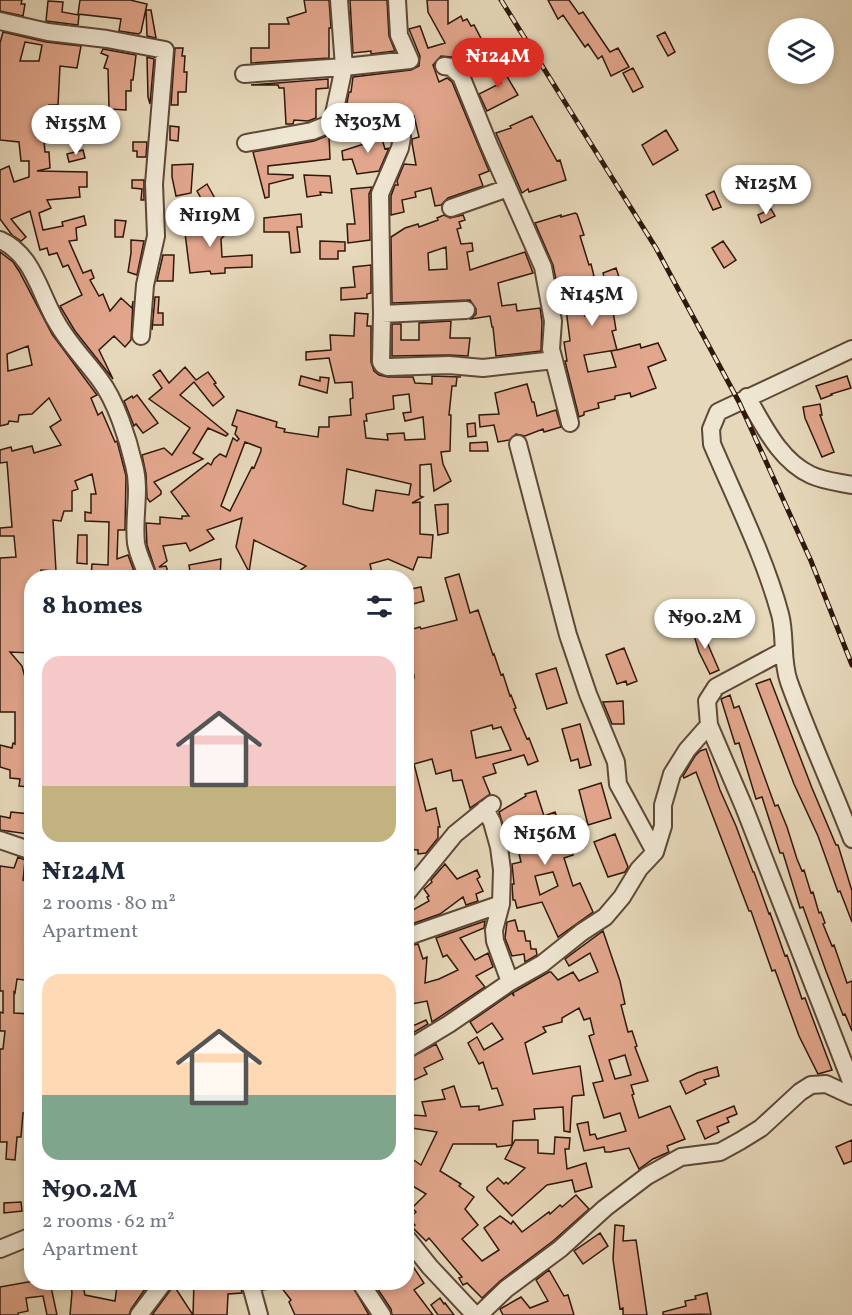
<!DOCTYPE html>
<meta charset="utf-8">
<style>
:root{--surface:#fff;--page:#f6f6f7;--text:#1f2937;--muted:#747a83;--accent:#d93025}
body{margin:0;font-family:Vollkorn,serif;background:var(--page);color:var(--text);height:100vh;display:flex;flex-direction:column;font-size:22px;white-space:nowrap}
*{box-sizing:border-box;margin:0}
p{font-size:20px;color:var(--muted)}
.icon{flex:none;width:33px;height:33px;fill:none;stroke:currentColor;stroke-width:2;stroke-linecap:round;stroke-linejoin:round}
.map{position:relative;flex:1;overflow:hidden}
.drawer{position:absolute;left:24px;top:570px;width:390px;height:720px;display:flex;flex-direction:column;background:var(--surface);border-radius:24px;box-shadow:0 3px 9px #0003}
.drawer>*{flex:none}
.controls{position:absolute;left:768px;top:18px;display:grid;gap:12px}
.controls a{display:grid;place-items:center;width:66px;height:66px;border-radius:50%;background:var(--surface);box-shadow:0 3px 9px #0003;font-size:30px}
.price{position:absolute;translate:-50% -51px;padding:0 14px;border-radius:21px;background:#fff;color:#222;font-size:20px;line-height:39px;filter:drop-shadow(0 2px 3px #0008)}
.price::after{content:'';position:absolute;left:50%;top:36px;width:18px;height:14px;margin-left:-9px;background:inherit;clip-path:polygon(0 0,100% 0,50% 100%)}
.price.active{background:var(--accent);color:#fff}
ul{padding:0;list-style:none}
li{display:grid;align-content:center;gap:12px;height:318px;padding:0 18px}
li span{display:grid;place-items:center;height:186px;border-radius:18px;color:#555}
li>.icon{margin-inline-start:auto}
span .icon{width:108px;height:108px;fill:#fffc;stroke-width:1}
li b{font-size:26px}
h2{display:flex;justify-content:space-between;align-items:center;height:72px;padding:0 18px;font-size:26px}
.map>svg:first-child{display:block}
.building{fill:#e2a68c;stroke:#30180b;stroke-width:1.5;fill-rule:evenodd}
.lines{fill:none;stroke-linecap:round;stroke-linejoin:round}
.minor-casing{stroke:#5e4837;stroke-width:20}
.minor{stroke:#efe6d2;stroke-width:16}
.rail-casing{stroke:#30180b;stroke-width:5}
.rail{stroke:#efe6d2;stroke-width:3;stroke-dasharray:9;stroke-linecap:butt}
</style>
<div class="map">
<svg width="852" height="1315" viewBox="0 0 852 1315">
<rect width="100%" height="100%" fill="#e6d8ba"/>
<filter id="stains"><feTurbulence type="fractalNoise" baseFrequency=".00333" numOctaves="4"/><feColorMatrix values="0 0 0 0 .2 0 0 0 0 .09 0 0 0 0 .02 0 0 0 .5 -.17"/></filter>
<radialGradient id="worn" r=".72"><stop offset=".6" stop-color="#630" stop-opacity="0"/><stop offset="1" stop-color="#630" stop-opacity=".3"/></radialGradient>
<path class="building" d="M0,0H22L21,4H25L23,16L0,11Z
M80,0H130L147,4L141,32L139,34L119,31L121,19L78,14Z
M304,0H329L331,28H329V58L251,63V48H269V24H289L287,18L306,12Z
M350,0H387L389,36L395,51L371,54V51L353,53Z
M427,0H448V24L461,16L463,21L467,19L471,26L474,25L487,50L465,61L463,57L458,59L452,57L441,56L433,65L439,82L447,78L452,82L489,171L479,175L483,186L448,198L441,205L435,206L431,188L415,192L416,197L402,200L404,212L391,215V196L395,185H398L397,181L404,164L416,165L412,143V139L419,137L414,116L400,117L380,111L345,113L349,92H351L353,77L411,70L419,66L420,56L409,29L420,26L428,48L445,43L428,12Z
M548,0H569L579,14L583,12L610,52L618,48L629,67L611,76L602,56L598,59L588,44L585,47L563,15L558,19Z
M48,1L63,2L62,12L79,15L78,25L46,21Z
M146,10H151L156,38L147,36Z
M3,32L46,42L81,46L77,68L60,66L58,105H49L48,128L43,129L45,152H49L50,168L37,171L87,172V187H79L80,197L47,200L51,208L39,213L43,230L63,226L62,222L84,216L86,225L76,228L77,240L69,241L83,273L91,270L94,278L90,280L99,296L103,294L110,311L121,298L132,308L133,301L131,340L125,347L114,336L99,350L113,379L75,331L60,306L82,295L68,265L63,267L57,253L49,255L47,248L40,250L30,211L11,219L26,237L21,241L12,235L0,219V170L9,166L14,182L29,177V161H21L19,142L0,140V43ZM25,42L42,45L39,61H20Z
M665,32L675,52L668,56L657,36Z
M175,48H183L182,56H185L184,72H187L186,92H178V105H171Z
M103,49L136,55L133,80H131V91H126V110L109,109L108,69L104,68L108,56L101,53Z
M147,57L154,59L150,104L148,97Z
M496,58L518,95L487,111L479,94L501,83L488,63Z
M633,68L643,87L633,92L623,73Z
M328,79V88L316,89V118L308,121L294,120L293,124H286L284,88H279L278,85H251Z
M532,116L557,161L560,160L566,180L529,192L528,189L522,193L496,133L511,128L510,126Z
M170,126L179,127L178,141L170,140Z
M666,130L678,150L653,165L642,145Z
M380,132L385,149L389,148L379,171L357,174L352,159L343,160L342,151L367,143L365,133Z
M329,135L330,159L268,166V174L293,175V178L269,184V197L265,198L253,152L314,141Z
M133,142H147L146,157H137V151H133Z
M83,150L85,158L69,162L67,154Z
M193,164L191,193L176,196L172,177V165Z
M304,175L330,176L332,193L320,192L321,195L307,197Z
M132,180H144V200H141L142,189L132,188Z
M207,184L218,204L207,209L197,191Z
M372,187L369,194L370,240L348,243L347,224H355L351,189Z
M714,191L721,207L713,210L706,195Z
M771,209L775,216L761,223L758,215Z
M575,213L577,214L584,235L580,236L589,265L591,264L594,276L584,279L586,289L578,290L585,316L613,311L616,330L612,331L617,350L640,344L641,348L658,343L666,360L648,367L656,388L631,397L630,393L615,396V399L598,403L599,408L584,412V415L579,417L565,361H567L564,342L570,341L566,309L562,310L553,265L535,223L561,215V217ZM616,350L611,351L616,367L588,372L584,355Z
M211,214L213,223L222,222L224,236L221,239L222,257L252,255V267L225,268V273L211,274L210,271L190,273L184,225L193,224L192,220Z
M301,214L302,227H297L300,252L291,253L289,232H264V218Z
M444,215L450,218L463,215L465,220L459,222L461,228L457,229L461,244L472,243L473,251L467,252L470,270L525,252L533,273L498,283L502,306L516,304L517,311L540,308L542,322L541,351L496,356L493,327H492L490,316L471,319L476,314V309L470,300L392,303L391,237L405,228L418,224L419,227L438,220L437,218ZM446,247L447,269L429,270L428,253Z
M115,220L126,221L123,237H115Z
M131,240L144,241L137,275L128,272L131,253Z
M320,241L345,242V251H338V259H320Z
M723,241L736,260L724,268L712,248Z
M0,252L13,262L19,271L52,334L97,395L91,398L98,415L102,412L115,442L117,441L126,476L125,530H118L117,559L128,555L135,574L124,578L91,576L92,564L108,565L109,522L85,521V512L91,513V494H96L92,474L75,481L78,489L72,491V511H64L61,521L53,520L56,571L41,570L40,578H32V653L10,652L22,666L27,685L31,684L32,691V714H28L27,725V745L32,746L29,787L19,786L20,779L10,778V770L0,767V745L12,748L13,743L15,744V712H0V558L16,557L14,536H0V528L12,527L7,462L0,463V450L11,447L12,451L32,446L34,453L61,445L50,427L61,420L49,398L32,414L19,415L18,422L9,421L8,424L0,426ZM28,346L32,365L8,371L7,354Z
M163,255H174L173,281H157Z
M371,265V293L367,294V298L341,300V288L355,287L353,267Z
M616,268L621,283L607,288L603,273Z
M155,297H159L158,313H163V325H152V330Z
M355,313L368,314L367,326H371V362L374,371L379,375L388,377H413L415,383L432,384V376L461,377H457L456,386H452L449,415H451L450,451L441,452L443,464L451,481L434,491L431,464L420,465V496L423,497L412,503L420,502V534L433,535L431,558L418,557L413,570L388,559L370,564L373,578H289L306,566L254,540L249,572L236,547L242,518L207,530L214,539L190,551L186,543L163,546L167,561L159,567L166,566L170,578H158L147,545L146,523L160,524V517L182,519V516H189L171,492L208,463L211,465L214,459L220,454L226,457L233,438L237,441L239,439L235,434L237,427L232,425L237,410L277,422L276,427L285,429L284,432L318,437L319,427H329V417L351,415L350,399L353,398L352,382L335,383L329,358L306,360V352L331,350L330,335L354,336ZM409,394L411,412L403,413L405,421L423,417L425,439L405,440L404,433L387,434L388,440L366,438L364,421H367L366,414L394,409L393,396ZM245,442L261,448V451L254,468L252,467L230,511L221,506ZM347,469L411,484L409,495L376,490L373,511L361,509L343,504Z
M451,321L450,338H470L468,356L449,355L392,356V324H401V340H419V323Z
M185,367L196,380L208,372L216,383L214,384L224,397L213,406L194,382L180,395L228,434L226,436L208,428L193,453L203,459L154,482L161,491V494L150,502L147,498L146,474L142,455L164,448L172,455L190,428L149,399L162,388L153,375L160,370L169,383Z
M301,376L320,381V377L329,378L327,393L299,385Z
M847,376L851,388L831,394L832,395L821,399L816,386Z
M527,384L532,402H534L537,416L556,410L561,427L544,432L543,429L525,436L516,434L509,440L498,442L494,425L480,427L479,415L499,414L495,393Z
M137,395L158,423L143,433L136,424L134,426L124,401L132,396L133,398Z
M820,404L822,415H820L834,452L822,457L805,418L803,407Z
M475,423L476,436L468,437L467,424Z
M487,442L488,451H470V443Z
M448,504V533L438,535L435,505Z
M78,535H87V564L77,563Z
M221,559L220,578H191L189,565Z
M459,574L470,613L478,610L493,655L494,654L501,675L503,674L510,696L511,695L516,708L514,709L527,739L529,738L538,761L528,765L524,755L493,764L496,773L483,777L490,794L470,808L462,780L453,781L451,770L436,774L432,759L414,764L426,811L436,808L440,827H438V838L426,853L418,854V850L406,849V679L414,678V676L406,642V631L420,627L421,629L457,620L445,578ZM492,725L493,729L501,727L511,750L476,758L471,731Z
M421,587L424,601L406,606V590Z
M700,626L719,670L710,674L699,652L692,629Z
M624,648L637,681L627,685L626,681L617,684L606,655Z
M556,668L567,703L547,709L536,674Z
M770,679L812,788L836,845H838L852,891V922L840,891L838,892L818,836L794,784L756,684Z
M730,695L734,708L739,706L775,806L778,805L787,827L797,859L802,871L804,870L811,893L813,892L819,913L821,912L825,923L823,924L832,946L834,945L847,983L852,981V1031L845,1014L843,1015L826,971L803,907L800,908L783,853H780L762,797L756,799L739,743L735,744L721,699Z
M623,701L624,724H612L603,702Z
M580,724L591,765L580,768L578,759L571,761L562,729Z
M706,749L720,790L736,826L753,872H754L769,914L770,913L785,956L787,955L802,999L805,998L832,1070L818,1074L799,1036L775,970L772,971L751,911H749L696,772L684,778L683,776L695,756L700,751Z
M601,783L611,818L588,825L579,790Z
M536,791L544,816L555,812L566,843L569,842L573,855L564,858L573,886L580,883L593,912L558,937L542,902L517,908L515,900H513L512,884H514L512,864L521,862L519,854L540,849L534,824L507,838L499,812L526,796L525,794ZM553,872L558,886L540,895L535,876Z
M11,812L30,814L28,834L0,830V816L10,818Z
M615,834L628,867L625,872L608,877L594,842Z
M18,857L25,860L23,881L32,865V981L17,979L15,993L14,992V1013L32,1014V1051H29L25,1083H29L28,1092H32V1113H23L21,1137H17L15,1160L6,1159L7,1142H0V1049H3L5,1031H0V1012L3,1013V991H0V866L14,868Z
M445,864L457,879L477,870L480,877L477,879L483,891L476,894L478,901L466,905L463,897L440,914L406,926V918L413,915L411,911L429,901L427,897L429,896L424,889L432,882L431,880Z
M515,920L518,931H524L526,941H530L531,949H536L537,955L525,962L524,954L512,956L505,938L507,922Z
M485,921L484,928L460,938L475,960L488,953L493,967L476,976L485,987L432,1022L427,1001L406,1005V947L418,944L423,959L427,957L425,983L439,979L458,970L447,955L443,957L436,938Z
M603,931L620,981L625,1004L621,1005L628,1032L632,1031L637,1046L635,1047L648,1081L631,1085L634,1094L632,1095L639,1118L670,1106L685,1139L667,1146L669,1152L653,1159L639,1169L629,1148L610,1152H605L604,1147L584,1151L577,1124L588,1122L590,1135L595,1134L597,1139L626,1131L620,1113L604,1118L593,1083L603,1081L589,1036L594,1034L590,1018L584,1020L579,1008L562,1018V1022L543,1027L546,1032L525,1043L533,1074L580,1066L584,1095L573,1096L572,1098L570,1132L564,1131L563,1107L534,1109L535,1119L513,1121L512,1145L497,1147L496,1144H453L440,1171L461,1184L459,1186L474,1197L465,1209L478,1225L462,1239L482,1261L499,1250L484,1228L500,1216L511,1224L513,1221L522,1232L549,1212L550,1214L560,1205L562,1207L576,1195L589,1209L553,1241L500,1281L482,1298L467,1283L463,1285L459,1278L462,1277L429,1238L426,1241L412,1227L415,1225L409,1218L416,1212L412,1208L426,1194L406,1182V1155L421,1165L437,1132L412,1128L413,1115L426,1116L422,1102L445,1099L442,1090L454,1086L461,1107L479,1106V1110L503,1105L497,1088L492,1089L483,1062L479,1064L468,1043L477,1037L484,1050L503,1039L492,1023L477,1033L470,1022L512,993L514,996L513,993L516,991L549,972H551L558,980L573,972L579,981L598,972L590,953L569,966L565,959ZM625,1055L631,1075L615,1079L609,1060Z
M426,1020L428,1024L406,1037V1029Z
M436,1044L443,1059L424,1068L427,1074L414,1080L413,1077L406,1081V1060Z
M717,1067L719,1076L704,1080L706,1084L686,1094L680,1081L697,1073Z
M734,1106L737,1114L727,1118L729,1122L717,1127L719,1132L705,1139L697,1121Z
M555,1137L570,1138L569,1149H565L567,1169L586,1163L592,1187L575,1192L572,1180L547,1185L512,1216L487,1190V1187L498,1178L504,1184L506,1182L508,1184L525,1168L505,1159L515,1140H538V1153L554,1154Z
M852,1140V1161L844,1164L836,1147Z
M21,1202L22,1211L4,1213V1203Z
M615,1225L624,1226L623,1241L636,1240L647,1315H623V1308L620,1309L613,1259Z
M600,1233L608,1246L583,1264L574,1251Z
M406,1256L424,1283L414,1290L433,1315H392L391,1309L373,1282H406V1275L408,1273L406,1271Z
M549,1270L564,1296L568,1295L574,1315H503L500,1309L521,1297L530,1308L548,1301L536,1280Z
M28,1282H50L57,1315H47L43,1296L26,1298L28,1311L18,1313V1315H0V1287Z
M70,1282H82L85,1295L115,1301L117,1286L122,1287L123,1282H150L131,1309L129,1315H70L72,1292Z
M174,1282H181L176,1289L193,1315H152L172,1288Z
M194,1282H240L242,1293L228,1294L227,1315H193Z
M261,1282H282L283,1285L286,1282H350L369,1315H295L289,1302L291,1300L281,1287L263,1290Z
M707,1293L711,1314L663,1315V1312L686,1306L685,1301L696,1299L695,1296Z
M440,1298L444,1304L445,1303L454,1315H438L431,1305Z"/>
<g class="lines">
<defs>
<path id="minor" d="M0,21L48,32L107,39L165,50L154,184L156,236L145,285L141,336
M444,66L451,67L461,76L489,145L543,267L553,321L551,349L570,423
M244,74L344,67L410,60L399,35L397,0
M332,123L344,67L339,0
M246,143L312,131L332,123L352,124L381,121L400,128L402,137L400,148L380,194L382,314L466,310
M451,208L508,188
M0,240C33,254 40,294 56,321C68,343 86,361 100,380C116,401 128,439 134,465C141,491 133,517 136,543C138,555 144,566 148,578
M382,314L381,362L383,365L388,367L449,365L483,368L554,360
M852,349L718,412L711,429L712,444C735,498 765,558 780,614C786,636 781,660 789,682C808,735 832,787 852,839
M747,397C764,426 780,461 811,475C824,481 838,482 852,485
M518,444L568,635L588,694L616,762L618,784L655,852
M783,651L716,687L707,701L709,725L744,807L852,1084
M485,809L492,822L499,847L502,870L501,904L494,930L495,941L510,982
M0,840L32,851
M406,894L455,834L492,804
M406,937L501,904
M406,1050L449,1024L510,982L542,964L582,932L605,917L622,897L639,869L655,852L663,826V805L672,774L687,750L709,725
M406,1237L430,1267L475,1315
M0,1249L32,1236
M250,1282L259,1315
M360,1282L382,1315
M139,1315L164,1282
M479,1315L506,1289L560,1249L605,1208L647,1176L681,1157L720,1152L740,1141L761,1128L800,1092L811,1085L826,1084L852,1096"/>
</defs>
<use href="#minor" class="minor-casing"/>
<use href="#minor" class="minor"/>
<defs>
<path id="rail" d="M501,0L656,248L739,402L811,561L852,665"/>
</defs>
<use href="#rail" class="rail-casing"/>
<use href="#rail" class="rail"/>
</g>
<rect width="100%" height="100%" filter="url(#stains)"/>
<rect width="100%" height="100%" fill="url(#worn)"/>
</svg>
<div class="controls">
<a><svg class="icon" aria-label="layers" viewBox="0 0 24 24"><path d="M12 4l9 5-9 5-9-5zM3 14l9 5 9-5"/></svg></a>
</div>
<b class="price active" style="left:498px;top:89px">₦124M</b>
<b class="price" style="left:368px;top:154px">₦303M</b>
<b class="price" style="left:76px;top:156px">₦155M</b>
<b class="price" style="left:766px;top:216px">₦125M</b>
<b class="price" style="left:210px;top:248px">₦119M</b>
<b class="price" style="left:592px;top:327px">₦145M</b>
<b class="price" style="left:705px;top:650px">₦90.2M</b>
<b class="price" style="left:545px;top:866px">₦156M</b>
<section class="drawer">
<h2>8 homes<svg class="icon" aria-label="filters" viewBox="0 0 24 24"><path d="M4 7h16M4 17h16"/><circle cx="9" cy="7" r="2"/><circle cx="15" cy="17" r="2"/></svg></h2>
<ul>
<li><span style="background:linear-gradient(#f6c9c9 70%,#c2b280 0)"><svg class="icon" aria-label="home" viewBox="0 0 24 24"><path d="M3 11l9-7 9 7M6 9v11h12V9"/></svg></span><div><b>₦124M</b><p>2 rooms · 80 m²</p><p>Apartment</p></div></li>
<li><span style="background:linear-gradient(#ffd9b3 65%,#7fa58c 0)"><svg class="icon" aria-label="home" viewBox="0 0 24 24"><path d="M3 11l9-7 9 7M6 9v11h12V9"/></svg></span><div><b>₦90.2M</b><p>2 rooms · 62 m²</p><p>Apartment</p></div></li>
</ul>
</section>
</div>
